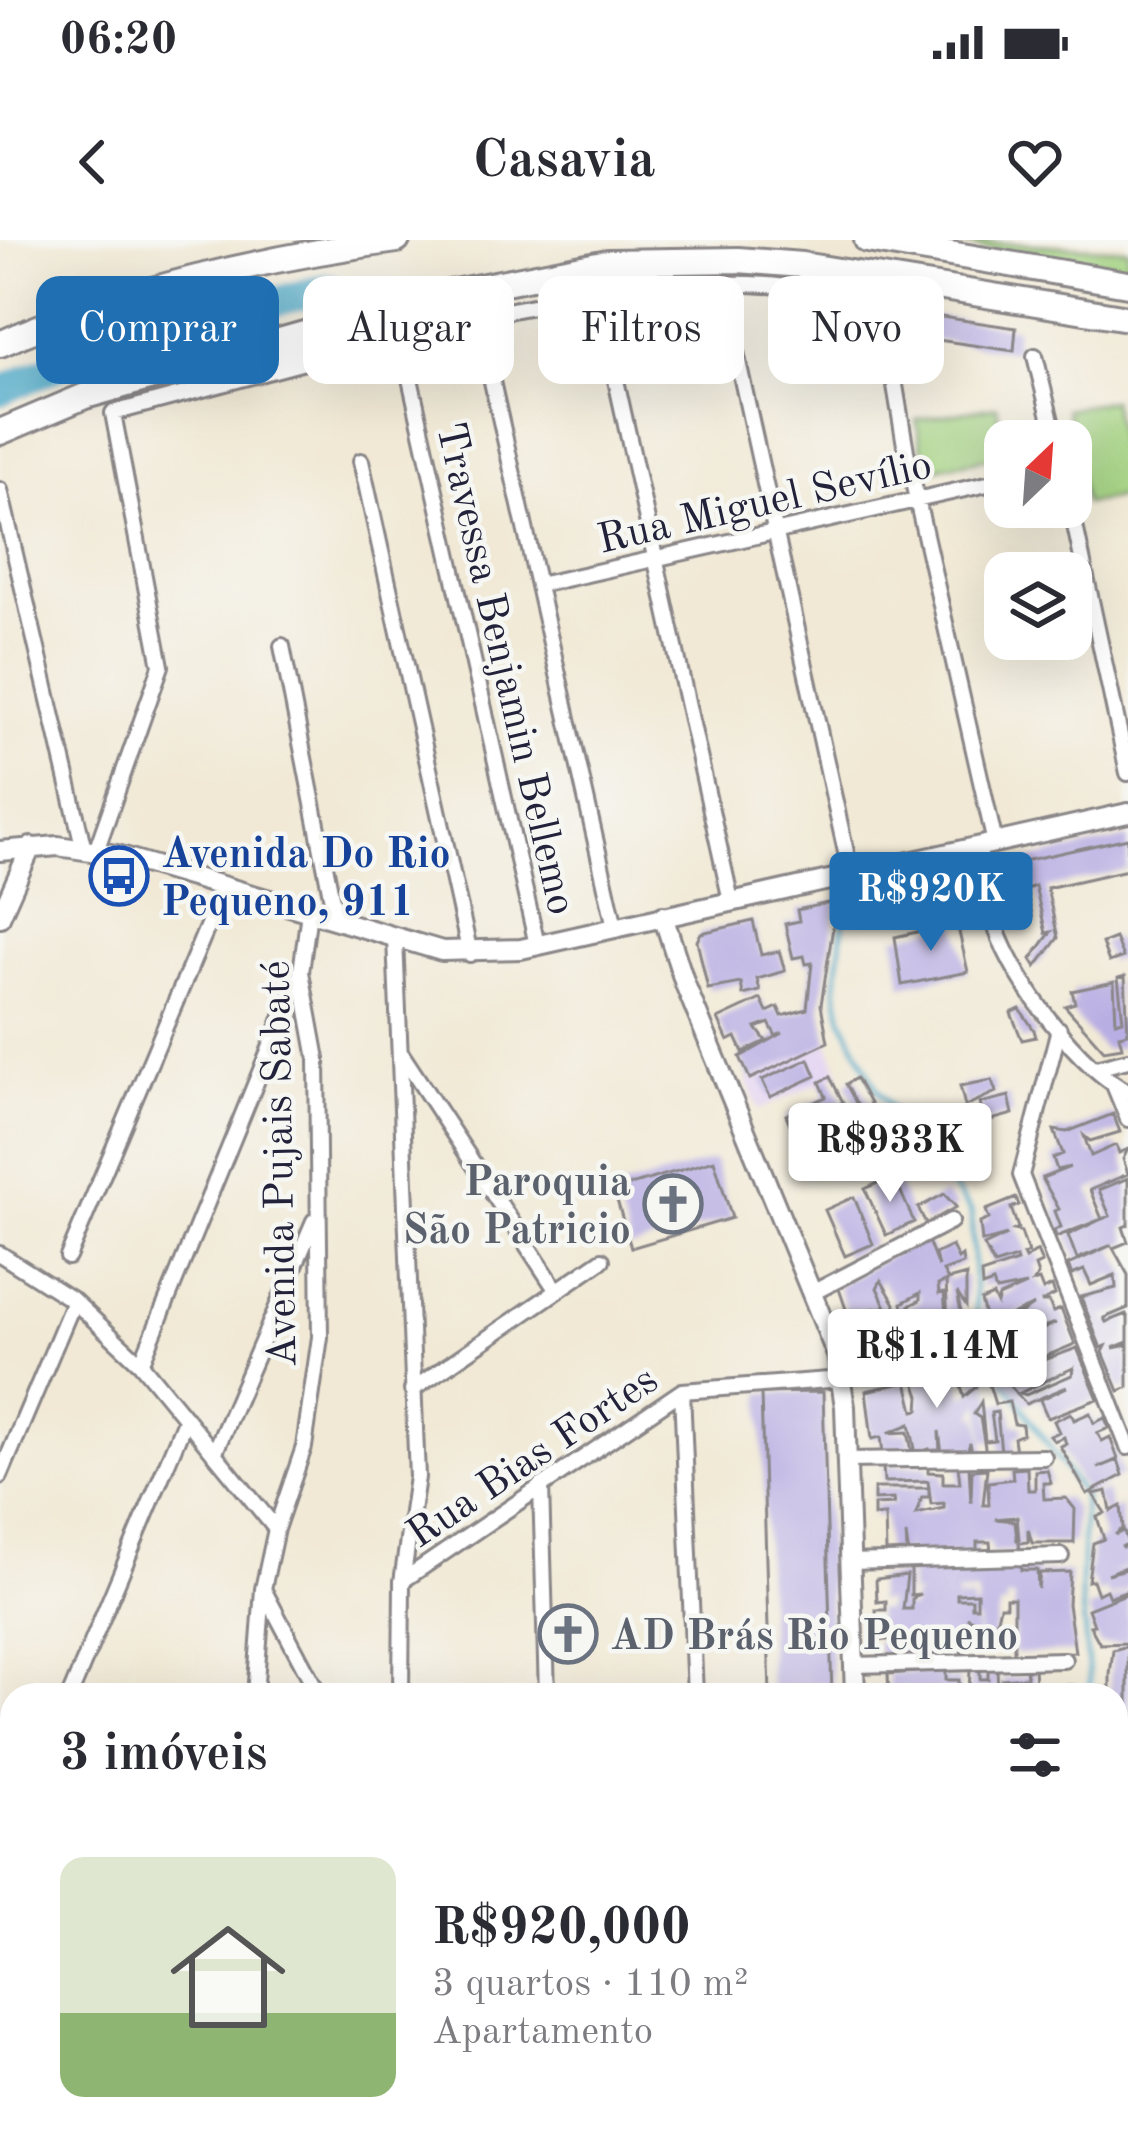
<!DOCTYPE html>
<html lang="pt">
<meta charset="utf-8">
<style>
:root{--surface:#fff;--page:#f2f2f3;--text:#2b2b33;--muted:#7c7c81;--line:#e1e1e2;--accent:#1f6fb2}
body{margin:0;font-family:"Old Standard TT",serif;background:var(--page);color:var(--text);height:100vh;display:flex;flex-direction:column;font-size:45px;white-space:nowrap}
*{box-sizing:border-box;margin:0}
p{font-size:39px;color:var(--muted)}
.icon{flex:none;width:66px;height:66px;fill:none;stroke:currentColor;stroke-width:2;stroke-linecap:round;stroke-linejoin:round}
.map{position:relative;flex:1;overflow:hidden}
.panel{position:absolute;left:0px;top:1443px;width:1128px;height:471px;display:flex;flex-direction:column;background:var(--surface);border-radius:36px 36px 0 0;box-shadow:0 12px 48px #0002}
.panel>*{flex:none}
.hud{position:absolute;left:36px;top:36px;width:1056px;height:108px;display:flex;gap:24px}
.needle{width:78px;rotate:25deg}
.controls{position:absolute;left:984px;top:180px;display:grid;gap:24px}
.controls a{display:grid;place-items:center;width:108px;height:108px;border-radius:24px;background:var(--surface);box-shadow:0 12px 48px #0002;font-size:60px}
.price{position:absolute;translate:-50% -102px;padding:0 27px;border-radius:12px;background:#fff;color:#222;font-size:39px;line-height:78px;filter:drop-shadow(0 3px 6px #0008)}
.price::after{content:'';position:absolute;left:50%;top:72px;width:36px;height:27px;margin-left:-18px;background:inherit;clip-path:polygon(0 0,100% 0,50% 100%)}
.price.current{background:var(--accent);color:#fff}
ul{padding:0;list-style:none}
li{display:flex;align-items:center;gap:36px;height:300px;padding:0 60px}
li+li{border-top:3px solid var(--line)}
li span{display:grid;place-items:center;flex:none;width:336px;height:240px;border-radius:24px;color:#555}
li>.icon{margin-inline-start:auto}
span .icon{width:144px;height:144px;fill:#fffc;stroke-width:1}
li b{font-size:51px}
h2{display:flex;justify-content:space-between;align-items:center;height:144px;padding:0 60px;font-size:51px}
.pill{padding:0 42px;border-radius:24px;background:var(--surface);box-shadow:0 12px 48px #0002;font-size:42px;line-height:108px}
.pill.current{background:var(--accent);color:#fff}
.status{display:flex;justify-content:space-between;align-items:center;height:84px;padding:0 60px;background:var(--surface);direction:ltr}
.status svg{height:33px;fill:currentColor}
header{display:flex;justify-content:space-between;align-items:center;height:156px;padding:0 60px;background:var(--surface);font-size:54px;font-weight:700}
.map>svg:first-child{display:block}
.built{fill:#e3d3f2}
.green{fill:#a1d07e;stroke:#62795c;stroke-width:3}
.lines{fill:none;stroke-linecap:round;stroke-linejoin:round}
.stream{stroke:#49a8c8;stroke-width:4.5}
.river{stroke:#49a8c8;stroke-width:30}
.building{fill:#b9aee3;fill-rule:evenodd}
.street-casing{stroke:#8a8688;stroke-width:20}
.secondary-casing{stroke:#8a8688;stroke-width:24}
.highway-casing{stroke:#8a8688;stroke-width:30}
.street{stroke:#fff;stroke-width:14}
.secondary{stroke:#fff;stroke-width:18}
.highway{stroke:#fff;stroke-width:24}
.labels{text-anchor:middle;stroke-width:9;stroke-linejoin:round;paint-order:stroke}
.street-label{font-size:42px;fill:#22223b;stroke:#f6f6f2}
.transit-label{font-size:42px;font-weight:bold;fill:#164399;stroke:#f6f6f2;text-anchor:start}
.worship-label{font-size:42px;font-weight:bold;fill:#5b616d;stroke:#f6f6f2;text-anchor:end}
</style>
<div class="status"><b>06:20</b><svg viewBox="0 0 49 12"><path d="M0 12V9h3v3zM5 12V6h3v6zM10 12V3h3v9zM15 12V0h3v12zM26 1h20v11H26zM47 4h2v5h-2z"/></svg></div>
<header><svg class="icon" aria-label="back" viewBox="0 0 24 24"><path d="M15 5l-7 7 7 7"/></svg>Casavia<svg class="icon" aria-label="heart" viewBox="0 0 24 24"><path d="M12 20l-8-8c-3-5 5-10 8-4 3-6 11-1 8 4z"/></svg></header>
<div class="map">
<svg width="1128" height="1913" viewBox="0 0 1128 1913">
<rect width="100%" height="100%" fill="#f6f6f2"/>
<filter id="ink" filterUnits="userSpaceOnUse"><feTurbulence type="fractalNoise" baseFrequency=".00833" numOctaves="2"/><feDisplacementMap in="SourceGraphic" scale="24" xChannelSelector="R" yChannelSelector="G"/><feConvolveMatrix kernelMatrix="1 2 1 2 8 2 1 2 1" color-interpolation-filters="sRGB"/></filter>
<filter id="wash" filterUnits="userSpaceOnUse"><feTurbulence type="fractalNoise" baseFrequency=".004" numOctaves="4" result="noise"/><feDisplacementMap in="SourceGraphic" scale="48" xChannelSelector="R" yChannelSelector="G"/><feGaussianBlur stdDeviation="2.7" result="paint"/><feColorMatrix in="noise" values="0 0 0 0 0 0 0 0 0 0 0 0 0 0 0 0 0 1.4 0 .05"/><feComposite in="paint" operator="in"/></filter>
<g filter="url(#wash)">
<rect width="100%" height="100%" fill="#f1e9d5"/>
<path class="built" d="M828,802L840,833L759,870L747,841Z"/>
<path class="green" d="M933,0L1128,9V34Z
M1112,160L1128,256L1085,264L1066,169Z
M997,166L1005,215L926,230L916,180Z"/>
<g class="lines">
<path class="stream" d="M847,655L836,747L842,778L876,848L971,971L976,1071L989,1118L1084,1257L1081,1355L1091,1455
M1116,1689L1128,1750
M1128,1760V1775"/>
<path class="river" d="M0,151L96,109L328,48"/>
</g>
<g id="blocks">
<path class="building" d="M921,74L1016,88L1014,111L917,97Z
M1128,598L1127,630L1047,648L1058,698L1036,727L1031,719L1051,692L1046,693L1035,646L1026,649L1032,676L1015,680L1003,634L1010,624Z
M955,635L960,662L884,675L879,649Z
M837,661L821,765L828,802L750,839L740,817L783,793L776,796L769,783L756,788L766,801L743,812L736,797L728,801L718,779L761,759L767,772L778,767L782,776L807,769L812,723L806,724L804,716L793,718L785,684L799,681L797,670Z
M753,681L761,715L779,711L785,731L757,739L760,751L743,755L741,743L708,749L697,701L701,693Z
M957,683L968,732L902,745L895,697Z
M1115,698L1123,717L1109,722L1102,703Z
M1125,736L1128,793L1119,795L1122,807L1104,810L1065,766L1075,763L1072,751L1114,742L1116,782L1123,780L1118,738Z
M1020,769L1034,790L1036,797L1022,800L1011,773Z
M809,819L816,836L770,857L762,840Z
M830,837L843,862L801,883L805,892L813,888L818,899L831,893L826,882L844,875L861,915L844,922L836,910L826,914L830,928L813,936L786,875L826,857L820,842Z
M856,838L897,913L886,919L846,844Z
M992,840L996,852L965,866L960,846Z
M1009,856L1013,874L984,882L980,863Z
M1113,874L1120,892L1090,901L1084,896L1091,916L1116,905L1119,913L1128,909L1123,919L1128,934L1090,950L1102,979L1110,976L1099,950L1128,938V985L1123,987L1128,1002L1113,1008L1128,1035V1068L1104,1078L1106,1082L1126,1074L1128,1078V1102L1113,1108L1128,1105V1147L1119,1151L1103,1112L1106,1106L1101,1108L1081,1057L1116,1048L1115,1035L1091,1045L1084,1030L1072,1035L1068,1025L1112,1005L1077,1019L1068,995L1102,979L1056,997L1054,990L1061,987L1055,971L1059,969L1042,938L1070,927L1057,930L1053,918L1063,914L1054,890L1067,892Z
M714,920L732,978L631,1008L614,950Z
M894,936L914,982L886,995L865,949Z
M944,954L956,967L926,984L918,968Z
M854,957L873,1004L845,1016L825,970Z
M1016,958L1019,965L1011,968L1018,988L1014,990L1021,992L1028,1013L1023,1015L1025,1019L1037,1011L1042,1023L1035,1026L1038,1035L1033,1042L1039,1040L1043,1050L1052,1046L1055,1055L1041,1062H1049L1053,1072L1061,1069L1075,1104L1032,1122L1028,1113L1023,1115L1028,1126L1077,1108L1098,1159L1048,1178L1040,1160L1067,1147L1026,1164L1000,1135L1005,1132L1001,1109L1056,1083L1013,1096V1079L1034,1065L1003,1079L1012,1101L998,1108L1003,1120L997,1123L981,1061L993,1056L997,1064L999,1057L1026,1045L996,1051L993,1043L982,1047L981,1034L1017,1022L1016,1018L994,1025L984,1006L1007,995L982,1002L980,983L989,979L986,970ZM1073,1128L1072,1135L1026,1155L1020,1153Z
M926,996L938,1027L935,1014L952,1006L958,1019L962,1016L963,1024L943,1031L948,1040L966,1035V1066L957,1053L966,1097L950,1104L948,1089L937,1090V1105L927,1106L923,1097L896,1099L893,1087V1106L855,1109L853,1093L892,1086L895,1064L881,1040L877,1048L886,1067L847,1072L838,1046ZM946,1041L948,1085H947L944,1053L939,1054L938,1045ZM920,1053V1060L909,1066L907,1091L902,1063Z
M874,1116H921L924,1126L939,1124L940,1129L955,1125L964,1157L976,1147L970,1124L982,1122L995,1164L1009,1162L1014,1184L1022,1185L1023,1194L1014,1198L1016,1212H1001L997,1172L991,1173L995,1200L985,1201L981,1162L974,1174L980,1178L986,1213H972L970,1203L967,1213L942,1214L939,1191L940,1214L930,1215L929,1209L916,1214L910,1184L888,1193L908,1192L912,1211L883,1213L881,1197L872,1199L866,1151L907,1142L914,1171L919,1170L920,1156L910,1129L879,1135Z
M823,1152L832,1455H770L761,1153Z
M1071,1173L1074,1180L1090,1173L1094,1183L1105,1178L1109,1188L1097,1193L1102,1201L1110,1197L1118,1219L1098,1228L1118,1220L1123,1235L1087,1254L1060,1206L1066,1204L1064,1197L1054,1201L1050,1196L1059,1192L1054,1181Z
M928,1225V1232L943,1233V1243H960L958,1226H969L971,1263L972,1230L987,1229L983,1265H989L988,1242L1013,1239L1012,1229L1027,1228L1028,1250H1035V1231L1047,1230L1051,1243H1043L1044,1259L1066,1258L1075,1269L1074,1303H1032L1028,1289V1302L1019,1303L1020,1311L991,1312L990,1302H977V1313L909,1316L906,1294L907,1311L886,1312L885,1275L874,1276V1265L894,1264L893,1259L874,1260V1248H929V1257H922L916,1274L944,1268V1263L931,1264L928,1241L884,1242L883,1226ZM1017,1277L1019,1300H1017L1015,1281L995,1279Z
M1107,1251L1111,1271L1121,1266L1123,1288L1115,1295L1124,1291L1128,1304L1121,1307H1128V1326L1107,1334L1127,1329L1128,1350L1109,1357L1106,1350L1098,1354L1093,1340L1088,1341L1093,1303L1104,1299L1097,1277L1105,1273L1093,1254Z
M1021,1323V1330H1037L1038,1349L1040,1333L1070,1332L1068,1364L1075,1412L1014,1414V1358H1006V1366H1000L991,1404H979L978,1382L967,1377L976,1385V1405H961L962,1415H945V1406H936V1415L884,1417L877,1411V1401L888,1400L887,1390H877L876,1370H886V1361L877,1362L876,1339L907,1335L903,1369H912V1359L920,1354L911,1355V1327ZM977,1353V1367H972V1359H957V1354Z
M1128,1353V1403L1100,1404L1090,1386L1094,1385L1088,1369Z
M1124,1407L1128,1408V1552L1116,1555V1455H1110V1435L1113,1410Z
M1026,1427H1034L1035,1445H1074V1455H1003L1002,1439L1027,1437Z
M997,1428L998,1455H969L970,1429H980V1439H988V1429Z
M946,1430V1440H959V1455H889L888,1434Z
M1128,1560V1591L1116,1594V1562Z
M1128,1601V1630H1127L1119,1603Z
M905,1902H957V1913H906Z
M1004,1902H1056V1913H1005Z"/>
</g>
</g>
<g filter="url(#ink)">
<use href="#blocks" fill-opacity="0" stroke="#8a8688" stroke-width="3"/>
<g class="lines">
<defs>
<path id="street" d="M721,44L851,635
M597,54L731,661
M880,56L906,211L995,603
M477,75L615,687
M400,94L537,705
M357,108C478,72 594,51 721,44C786,41 850,60 914,50
M1035,116L1056,201
M361,221L470,714
M0,250L84,610
M1071,267L1128,533
M538,345L1005,240
M282,406L336,681
M978,606C984,633 987,662 996,688C1014,741 1078,827 1128,852
M96,611L161,426L113,173L312,120
M395,698L417,1237L402,1342L401,1455
M1059,789L1021,935L1128,1207
M402,815L557,1051
M1096,828L1128,820
M1114,845L1128,879
M0,1014L74,1061L141,1124L276,1289
M68,1017L224,647
M814,1052L951,981
M837,1115L973,1110
M141,1124L299,737
M412,1150L602,1020
M682,1151L695,1455
M214,1214L314,981
M847,1220L1044,1217
M0,1236L74,1061
M541,1246L547,1455
M850,1322L1061,1316
M402,1341L682,1151L842,1139
M263,1349L319,1455
M854,1425L1064,1420
M70,1455L186,1178
M255,1455L263,1349L276,1289L304,1207L320,1097L317,819L301,732L309,672
M165,1902L166,1913
M266,1902V1913
M19,1913V1902
M706,1913L867,1909"/>
<path id="secondary" d="M0,611L58,606L117,615L442,711L521,709L1128,573
M663,676L685,744L837,1115L845,1167L855,1455
M0,677L31,607
M867,1902V1913"/>
<path id="highway" d="M867,0L1128,44
M0,104C119,51 268,17 397,0
M285,113L362,107
M0,192L85,156L449,53L608,22L738,20L802,25L1128,78"/>
</defs>
<use href="#street" class="street-casing"/>
<use href="#secondary" class="secondary-casing"/>
<use href="#highway" class="highway-casing"/>
<use href="#street" class="street"/>
<use href="#secondary" class="secondary"/>
<use href="#highway" class="highway"/>
</g>
</g>
<defs>
<symbol id="bus-ring" viewBox="-11 -11 22 22"><circle r="9.5" fill="#f6f6f2" stroke="#1a4fb4" stroke-width="1.5"/><path d="M-5-6H5V4H4V6H2V4H-2V6H-4V4H-5ZM-3.5-4V0h7V-4ZM-3.5 1.2v1.5H-2V1.2ZM2 1.2v1.5H3.5V1.2Z" fill="#1a4fb4"/></symbol>
<symbol id="church-ring" viewBox="-11 -11 22 22"><circle r="9.5" fill="#f6f6f2" stroke="#6b7280" stroke-width="1.5"/><path d="M-1.2-6h2.4v3.5h3.3v2.4h-3.3V6h-2.4V-.1h-3.3v-2.4h3.3Z" fill="#6b7280"/></symbol>
</defs>
<g fill-rule="evenodd">
<use href="#bus-ring" x="86" y="603" width="66" height="66"/>
<use href="#church-ring" x="640" y="931" width="66" height="66"/>
<use href="#church-ring" x="535" y="1361" width="66" height="66"/>
</g>
<g class="labels">
<g class="street-label">
<text transform="translate(764 260) rotate(-13)" y="15">Rua Miguel Sevílio</text>
<text transform="translate(508 428) rotate(77)" y="15">Travessa Benjamin Bellemo</text>
<text transform="translate(277 924) rotate(-91)" y="15">Avenida Pujais Sabaté</text>
<text transform="translate(531 1215) rotate(-34)" y="15">Rua Bias Fortes</text>
</g>
<g class="transit-label">
<text x="161" y="627">Avenida Do Rio<tspan x="161" dy="48">Pequeno, 911</tspan></text>
</g>
<g class="worship-label">
<text x="631" y="955">Paroquia<tspan x="631" dy="48">São Patricio</tspan></text>
<text x="610" y="1409" text-anchor="start">AD Brás Rio Pequeno</text>
</g>
</g>
</svg>
<div class="controls">
<a><svg class="needle" viewBox="-14 -14 28 28"><path d="M0-13l5 13h-10z" fill="#e53935"/><path d="M0 13l5-13h-10z" fill="#7c7c81"/></svg></a>
<a><svg class="icon" aria-label="layers" viewBox="0 0 24 24"><path d="M12 4l9 5-9 5-9-5zM3 14l9 5 9-5"/></svg></a>
</div>
<b class="price current" style="left:931px;top:714px">R$920K</b>
<b class="price" style="left:890px;top:965px">R$933K</b>
<b class="price" style="left:937px;top:1171px">R$1.14M</b>
<div class="hud">
<a class="pill current">Comprar</a>
<a class="pill">Alugar</a>
<a class="pill">Filtros</a>
<a class="pill">Novo</a>
</div>
<section class="panel">
<h2>3 imóveis<svg class="icon" aria-label="filters" viewBox="0 0 24 24"><path d="M4 7h16M4 17h16"/><circle cx="9" cy="7" r="2"/><circle cx="15" cy="17" r="2"/></svg></h2>
<ul>
<li><span style="background:linear-gradient(#dfe7d0 65%,#8fb573 0)"><svg class="icon" aria-label="home" viewBox="0 0 24 24"><path d="M3 11l9-7 9 7M6 9v11h12V9"/></svg></span><div><b>R$920,000</b><p>3 quartos · 110 m²</p><p>Apartamento</p></div></li>
</ul>
</section>
</div>
